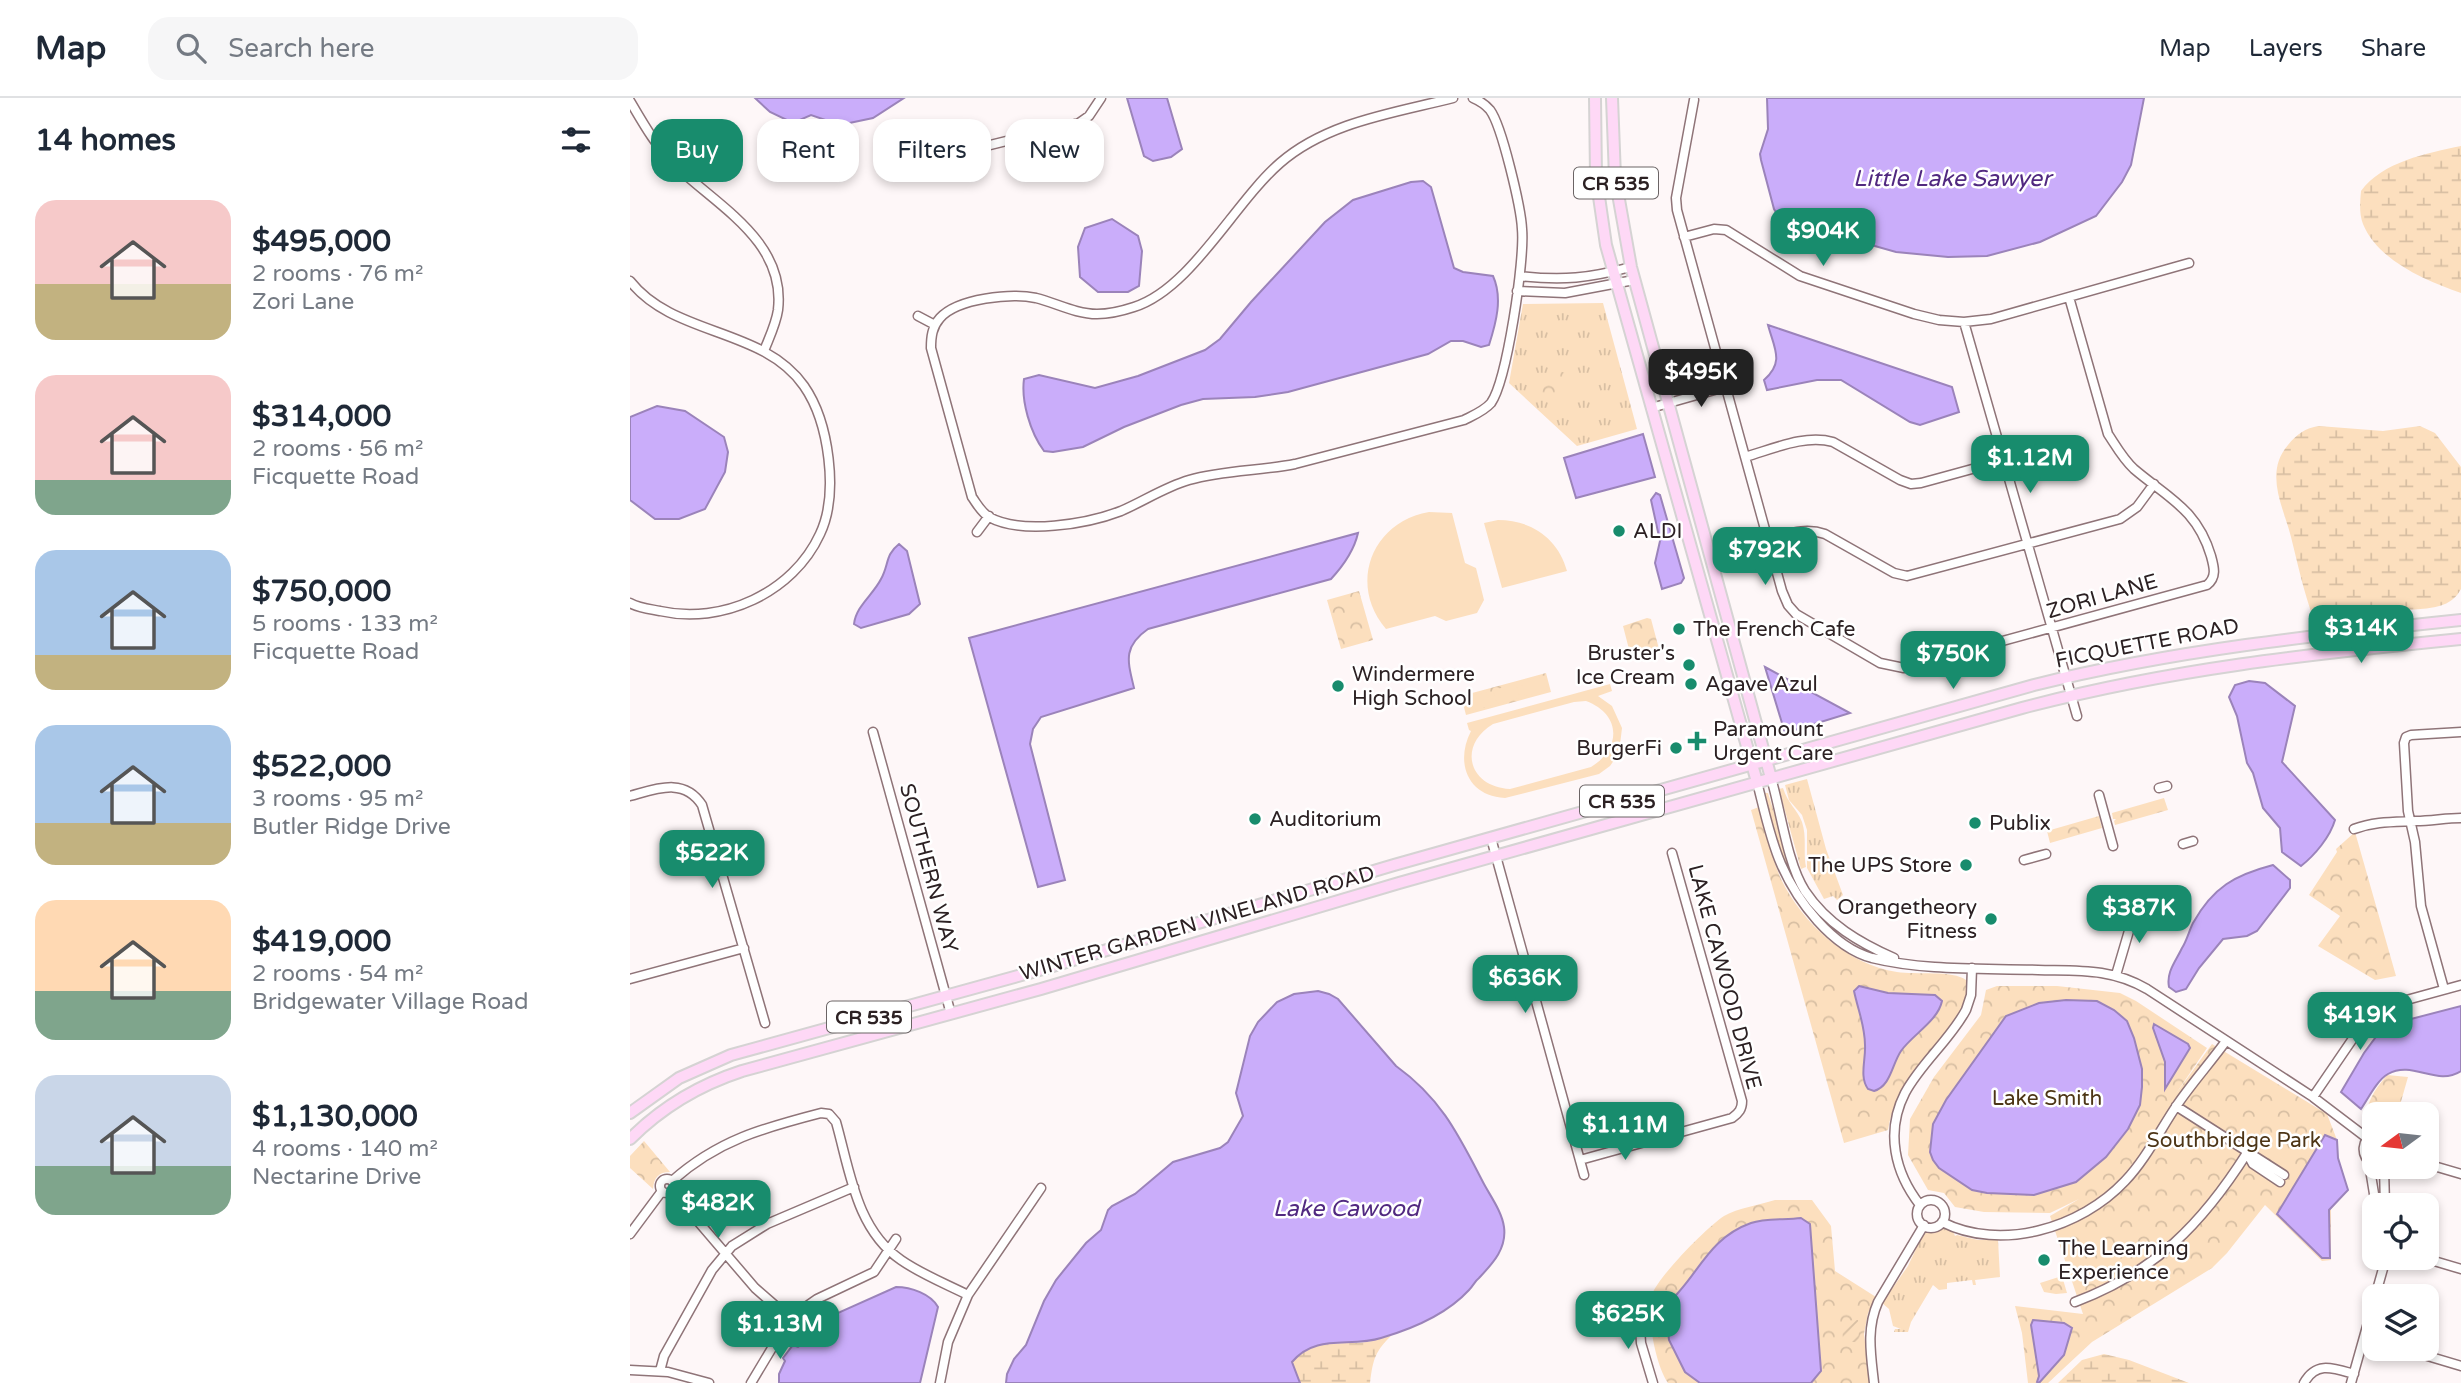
<!DOCTYPE html>
<meta charset="utf-8">
<style>
:root{--surface:#fff;--page:#f6f6f7;--text:#1f2937;--muted:#747a83;--line:#e0e1e3;--accent:#188c6d}
body{margin:0;font-family:"Varela Round",sans-serif;background:var(--page);color:var(--text);height:100vh;display:flex;flex-direction:column;font-size:26px;white-space:nowrap}
*{box-sizing:border-box;margin:0}
p{font-size:23px;color:var(--muted)}
.icon{flex:none;width:38px;height:38px;fill:none;stroke:currentColor;stroke-width:2;stroke-linecap:round;stroke-linejoin:round}
.map{position:relative;flex:1;overflow:hidden}
.drawer{display:flex;flex-direction:column;background:var(--surface);width:630px}
.drawer>*{flex:none}
.banner{position:absolute;left:21px;top:21px;width:665px;height:63px;display:flex;gap:14px}
.needle{width:46px;rotate:255deg}
.tools{position:absolute;left:1732px;top:1004px;display:grid;gap:14px}
.tools a{display:grid;place-items:center;width:77px;height:77px;border-radius:14px;background:var(--surface);box-shadow:0 4px 10px #0003;font-size:35px}
.price{position:absolute;translate:-50% -60px;padding:0 16px;border-radius:14px;background:var(--accent);color:#fff;font-size:23px;line-height:46px;filter:drop-shadow(0 2px 4px #0008)}
.price::after{content:'';position:absolute;left:50%;top:42px;width:21px;height:16px;margin-left:-10px;background:inherit;clip-path:polygon(0 0,100% 0,50% 100%)}
.price.selected{background:#222;color:#fff}
ul{padding:0;list-style:none}
li{display:flex;align-items:center;gap:21px;height:175px;padding:0 35px}
li span{display:grid;place-items:center;flex:none;width:196px;height:140px;border-radius:21px;color:#555}
li>.icon{margin-inline-start:auto}
span .icon{width:84px;height:84px;fill:#fffc;stroke-width:1}
li b{font-size:30px}
h2{display:flex;justify-content:space-between;align-items:center;height:84px;padding:0 35px;font-size:30px}
.pill{padding:0 24px;border-radius:21px;background:var(--surface);box-shadow:0 4px 10px #0003;font-size:24px;line-height:63px}
.pill.selected{background:var(--accent);color:#fff}
header{display:flex;align-items:center;gap:42px;box-sizing:border-box;height:98px;padding:0 35px;background:var(--surface);border-bottom:2px solid var(--line)}
header strong{font-size:33px}
nav{display:flex;gap:38px;margin-inline-start:auto;font-size:24px}
.search{width:490px;height:63px;background:var(--page);display:flex;align-items:center;gap:18px;box-sizing:border-box;padding:0 24px;border-radius:21px;color:var(--muted);font-size:26px}
main{display:flex;flex:1;min-height:0}
.map>svg:first-child{display:block}
.grass{fill:url(#grass-tufts)}
.forest{fill:url(#forest-crowns)}
.wetland{fill:url(#wetland-marsh)}
.garden{fill:url(#garden-furrows)}
.pitch{fill:#fcdfbe;fill-rule:evenodd}
.water{fill:#caadfa;stroke:#9b83ba;stroke-width:2}
.lines{fill:none;stroke-linecap:round;stroke-linejoin:round}
.minor-casing{stroke:#8f7478;stroke-width:11}
.major-casing{stroke:#d5d3d3;stroke-width:14}
.minor{stroke:#fff;stroke-width:8}
.major{stroke:#fed8f6;stroke-width:10}
.poi-dot{fill:#188c6d;stroke:#fff;stroke-width:2.5}
.labels{text-anchor:middle;stroke-width:5;stroke-linejoin:round;paint-order:stroke}
.shield{fill:#fff;stroke:#6b6465;stroke-width:2}
.shield-label{font-size:19px;font-weight:bold;fill:#2c2123}
.poi-label{font-size:21px;fill:#2c2123;stroke:#fff;text-anchor:start}
.street-label{font-size:21px;fill:#2c2123;stroke:#fff}
.park-label{font-size:21px;fill:#4d3516;stroke:#fff}
.water-label{font-size:23px;font-style:italic;fill:#512980;stroke:#fff}
</style>
<header>
<strong>Map</strong>
<div class="search"><svg class="icon" aria-label="search" viewBox="0 0 24 24"><circle cx="10" cy="10" r="6"/><path d="M15 15l6 6"/></svg>Search here</div>
<nav><a>Map</a><a>Layers</a><a>Share</a></nav>
</header>
<main>
<section class="drawer">
<h2>14 homes<svg class="icon" aria-label="filters" viewBox="0 0 24 24"><path d="M4 7h16M4 17h16"/><circle cx="9" cy="7" r="2"/><circle cx="15" cy="17" r="2"/></svg></h2>
<ul>
<li><span style="background:linear-gradient(#f6c9c9 60%,#c2b280 0)"><svg class="icon" aria-label="home" viewBox="0 0 24 24"><path d="M3 11l9-7 9 7M6 9v11h12V9"/></svg></span><div><b>$495,000</b><p>2 rooms · 76 m²</p><p>Zori Lane</p></div></li>
<li><span style="background:linear-gradient(#f6c9c9 75%,#7fa58c 0)"><svg class="icon" aria-label="home" viewBox="0 0 24 24"><path d="M3 11l9-7 9 7M6 9v11h12V9"/></svg></span><div><b>$314,000</b><p>2 rooms · 56 m²</p><p>Ficquette Road</p></div></li>
<li><span style="background:linear-gradient(#a9c7e8 75%,#c2b280 0)"><svg class="icon" aria-label="home" viewBox="0 0 24 24"><path d="M3 11l9-7 9 7M6 9v11h12V9"/></svg></span><div><b>$750,000</b><p>5 rooms · 133 m²</p><p>Ficquette Road</p></div></li>
<li><span style="background:linear-gradient(#a9c7e8 70%,#c2b280 0)"><svg class="icon" aria-label="home" viewBox="0 0 24 24"><path d="M3 11l9-7 9 7M6 9v11h12V9"/></svg></span><div><b>$522,000</b><p>3 rooms · 95 m²</p><p>Butler Ridge Drive</p></div></li>
<li><span style="background:linear-gradient(#ffd9b3 65%,#7fa58c 0)"><svg class="icon" aria-label="home" viewBox="0 0 24 24"><path d="M3 11l9-7 9 7M6 9v11h12V9"/></svg></span><div><b>$419,000</b><p>2 rooms · 54 m²</p><p>Bridgewater Village Road</p></div></li>
<li><span style="background:linear-gradient(#c9d6e8 65%,#7fa58c 0)"><svg class="icon" aria-label="home" viewBox="0 0 24 24"><path d="M3 11l9-7 9 7M6 9v11h12V9"/></svg></span><div><b>$1,130,000</b><p>4 rooms · 140 m²</p><p>Nectarine Drive</p></div></li>
</ul>
</section>
<div class="map">
<svg width="1831" height="1285" viewBox="0 0 1831 1285">
<defs>
<pattern id="grass-tufts" width="24" height="20" patternUnits="userSpaceOnUse" patternTransform="scale(1.75)"><rect width="24" height="20" fill="#fcdfbe"/><path d="M3 7l-1-3M5 7V3M7 7l1-3M15 17l-1-3M17 17v-4M19 17l1-3" fill="none" stroke="#d8bfa3"/></pattern>
<pattern id="forest-crowns" width="20" height="18" patternUnits="userSpaceOnUse" patternTransform="scale(1.75)"><rect width="20" height="18" fill="#fcdfbe"/><path d="M2 6a3 3 0 1 1 6 0M12 15a3 3 0 1 1 6 0" fill="none" stroke="#d8bfa3"/></pattern>
<pattern id="wetland-marsh" width="20" height="14" patternUnits="userSpaceOnUse" patternTransform="scale(1.75)"><rect width="20" height="14" fill="#fcdfbe"/><path d="M1 5h8M5 5V1M11 12h8M15 12V8" fill="none" stroke="#d8bfa3"/></pattern>
<pattern id="garden-furrows" width="10" height="10" patternUnits="userSpaceOnUse" patternTransform="scale(1.75)"><rect width="10" height="10" fill="#fcdfbe"/><path d="M-1 1l2-2M0 10L10 0M9 11l2-2" fill="none" stroke="#d8bfa3"/></pattern>
</defs>
<rect width="100%" height="100%" fill="#fef7f8"/>
<path class="grass" d="M973,205L1007,331L947,348L879,285L893,206Z
M1177,681L1196,751L1213,797L1207,802L1203,798L1194,801L1177,770V732L1172,717L1159,702L1155,687Z
M1153,690C1158,706 1167,711 1172,724C1177,739 1173,754 1176,769L1171,771L1149,691Z
M1135,695H1138L1164,779L1190,817V820L1178,807L1150,756Z
M1314,1129L1323,1133L1325,1138L1327,1137L1348,1142H1368L1370,1179L1345,1182L1346,1187H1343L1342,1182L1317,1185V1191L1309,1192L1303,1187L1281,1224L1278,1234H1264L1265,1231H1271L1263,1228L1259,1211L1252,1205L1278,1168L1293,1136Z"/>
<path class="forest" d="M911 289a16 16 0 1 1 32 0a16 16 0 1 1-32 0Z
M729,493L743,542L711,551L697,502Z
M1017,520L1021,521L1029,551L1001,559L993,528Z
M916,575L921,594L836,617L831,598Z
M1534,700L1538,712L1485,727L1484,723L1486,721H1483L1482,715Z
M1129,709C1136,733 1141,758 1151,781C1172,825 1218,867 1267,874C1285,877 1323,872 1336,882V900L1331,914C1305,954 1266,982 1258,1032L1214,1045L1121,712Z
M1469,718L1472,730L1420,745L1417,733Z
M1725,734L1766,878L1745,882L1688,848L1710,818L1679,797L1707,754L1706,751Z
M1367,888H1427L1490,895L1506,903L1577,950L1545,997L1582,946L1697,1016L1707,1042L1708,1060L1718,1092L1701,1111V1162L1692,1163L1635,1107L1597,1155L1582,1170L1462,1244L1418,1285H1398L1392,1235L1385,1208L1453,1216L1420,1118L1449,1101L1420,1115L1354,1114L1325,1109L1314,1095L1298,1092L1278,1057L1280,1021L1304,979L1351,917L1356,892Z
M1757,977L1778,979L1768,1014L1763,1017H1745V1030L1736,1032C1734,1008 1742,995 1757,977Z
M14,1043L40,1074C28,1074 24,1080 23,1091L0,1070V1058Z
M1145,1102H1182L1201,1128L1205,1173L1246,1199L1238,1215L1234,1236L1240,1285H1038C1025,1265 1017,1221 1022,1197C1026,1181 1078,1128 1094,1118C1108,1110 1129,1107 1145,1102Z
M1432,1178L1437,1195L1426,1196L1414,1194L1410,1185Z"/>
<path class="wetland" d="M1831,48V195C1797,183 1748,163 1733,126C1729,116 1730,104 1731,93C1752,64 1797,55 1831,48Z
M1689,328L1753,333L1790,328L1805,335L1831,369V491C1814,523 1769,502 1745,522L1689,528L1684,522C1674,495 1668,467 1661,439C1653,408 1634,375 1658,347C1667,336 1675,330 1689,328Z
M763,1236C745,1253 743,1261 740,1285H670L663,1270L662,1264C683,1240 708,1247 736,1244C745,1243 754,1239 763,1236Z
M1474,1256L1499,1262L1559,1285H1428L1452,1262Z"/>
<path class="garden" d="M1228,1222L1229,1244H1213L1212,1223Z"/>
<path class="pitch" d="M799,414L822,415L835,465L846,470L854,502L847,515L816,523L805,518L756,531C718,487 741,424 799,414Z
M868,422C901,422 928,440 937,473L872,490L854,425Z
M914,578L918,592L895,598L891,584Z
M886,586L890,600L867,606L863,592Z
M980,586L982,593L968,598L982,608L992,630L989,655L980,668L969,676L875,700C837,698 825,664 841,633L839,632L837,625ZM956,603C991,616 992,650 961,669L880,691C839,689 827,648 863,626L944,604Z
M858,594L862,607L839,614L835,600Z"/>
<path class="water" d="M125,0H274L243,20L210,27L181,17L163,25L140,14Z
M497,0H537L552,51L541,59L523,63L514,58Z
M1137,0H1514L1501,67L1492,84L1466,118L1410,144L1357,158L1318,159L1266,154L1220,141L1180,137L1168,133L1152,124L1144,111L1131,62L1130,56L1138,31Z
M793,83L801,89L824,170L833,174L863,178C873,200 866,225 859,247L851,249L833,243H821L798,256L658,294L625,299L573,301L551,307L494,329L453,349L423,354L414,353C400,334 391,303 394,281L409,277L465,290L508,278L575,252L590,241L621,204L695,124L723,102L781,84Z
M482,121L508,138L512,153L509,188L498,194H468L450,179L448,149L455,130Z
M1138,227L1322,289L1329,314L1290,327L1280,324L1211,282H1187L1137,292L1134,282C1155,264 1144,250 1138,227Z
M27,308L55,313L94,339L98,354L95,374L75,411L49,421H25L0,402V319Z
M1013,336L1025,379L946,400L934,360Z
M1026,395L1030,397L1054,480L1051,485L1032,491L1025,465L1030,443L1021,402Z
M728,435C724,453 713,468 701,481L518,531C492,549 498,564 504,590L411,619L403,631L400,646L435,782L408,789L339,540Z
M269,446L277,453L290,506L279,516L231,530L224,526C226,508 243,497 251,481C259,467 255,457 269,446Z
M1135,569L1220,615L1155,635Z
M1619,583L1635,585L1665,608L1652,664L1705,722C1700,739 1685,757 1671,768L1652,754L1650,730L1633,710L1623,675L1617,665L1607,618L1599,599L1605,587Z
M1643,767L1660,782V790L1627,833L1617,838L1593,841L1569,870L1556,891L1546,894L1539,889C1536,874 1546,863 1552,850C1557,842 1559,833 1563,825C1583,789 1605,777 1643,767Z
M1229,888L1258,895L1305,897L1312,903C1308,923 1282,937 1271,953C1262,966 1261,988 1244,993L1238,991C1229,979 1236,961 1235,947C1235,928 1228,912 1224,893Z
M688,893L699,896L708,901L766,968C812,1001 829,1038 854,1086C861,1099 872,1114 874,1129C877,1151 862,1166 849,1180C845,1183 843,1188 839,1192C817,1216 782,1231 751,1240C720,1250 686,1235 662,1264L670,1285H376L377,1276L384,1261L396,1247L414,1203L426,1182L456,1145L471,1132L478,1112L482,1108L505,1096L543,1064L590,1050L598,1044L613,1018L606,995L620,938L628,924L647,904L664,896Z
M1436,902L1467,903L1484,912L1497,923L1504,940L1512,971V989L1510,1007L1498,1031L1476,1059L1446,1084L1404,1097L1357,1095L1342,1092L1309,1070L1303,1062L1300,1054L1303,1026L1316,1002L1376,918L1409,905Z
M1831,908V973C1807,989 1783,962 1758,976C1747,982 1738,1001 1731,1011L1711,994L1734,955L1754,928Z
M1524,926L1558,946L1560,950L1535,991V964L1523,930Z
M1695,1037L1707,1042L1708,1060L1718,1092L1699,1112L1700,1160H1692L1647,1116Z
M1171,1120L1180,1126L1191,1273L1181,1285H1070L1055,1274L1039,1242L1035,1208C1068,1180 1076,1141 1121,1125C1135,1120 1155,1122 1171,1120Z
M266,1189C281,1189 301,1196 308,1209L290,1285H149V1276L155,1263L153,1260L163,1247L168,1249L184,1239L193,1224L201,1218Z
M1403,1222L1434,1225L1442,1230L1434,1257L1409,1285L1407,1284L1409,1278L1401,1227Z"/>
<g class="lines">
<defs>
<path id="minor" d="M823,0C764,15 697,24 650,65C604,105 561,191 504,209C492,213 480,216 467,216C446,216 426,205 406,200C381,195 328,200 310,220C302,229 301,239 301,250L342,399C347,406 351,414 359,419C392,437 457,426 491,413C514,403 535,389 559,382C594,372 630,373 665,366L834,322C844,317 854,313 861,305C877,282 895,161 892,131C891,110 872,28 860,12C855,6 850,3 843,0
M1064,2L1046,100L1047,112L1152,493L1158,507L1166,516L1250,565L1274,570L1577,487C1587,479 1584,469 1581,458C1567,411 1538,400 1504,371C1493,361 1486,348 1478,336L1439,199
M0,3C14,27 27,50 47,69C89,109 156,144 148,212C146,226 139,240 134,253
M254,71C281,77 307,61 332,54C371,44 410,35 449,25L459,18L471,0
M1054,139L1084,131L1096,132L1170,178L1284,216L1309,222L1334,224L1361,221L1559,165
M890,178C933,183 959,180 1001,169
M0,183C44,239 133,229 174,288C199,324 209,396 190,436C163,495 92,527 30,513C20,511 9,510 0,505
M887,193L935,195L1004,182
M288,218L305,227
M1334,224L1447,618
M1021,310L1095,289
M1115,359C1143,351 1175,336 1203,344L1270,382L1281,386L1291,385L1375,362
M347,434L359,418
M1137,441C1158,436 1175,429 1195,436L1264,475L1277,478L1490,421L1507,409L1524,386
M243,634L321,916
M1141,680C1151,713 1157,765 1175,793C1197,826 1230,845 1264,860
M1127,684C1134,711 1140,741 1151,766C1167,803 1202,849 1242,860C1295,873 1354,870 1408,872C1448,873 1481,870 1517,891L1683,999L1737,1040
M1529,690L1537,688
M1469,697L1483,748
M0,698C26,691 54,679 72,707L135,925
M1724,731C1745,723 1764,724 1786,723C1801,723 1816,720 1831,720
M861,740L954,1077
M1553,746L1563,743
M1394,762L1416,756
M1486,877L1501,826V813
M0,881L114,850
M1814,891L1791,808L1785,744L1778,713L1774,645L1776,639L1781,637L1831,634
M1683,999L1737,920L1762,906L1831,887
M1546,1008L1654,1077
M1617,1055L1623,1066L1650,1084
M950,1062L1102,1020C1109,1015 1112,1011 1112,1003L1042,755
M1739,1065L1746,1108
M1742,1066C1730,1057 1731,1042 1745,1035
M1797,1066L1831,1076
M1754,1069L1755,1108
M30 1088a7 7 0 1 1 14 0a7 7 0 1 1-14 0Z
M42,1083C88,1042 133,1030 191,1015L199,1016L206,1024C220,1073 226,1131 271,1162C291,1176 316,1186 338,1197
M42,1093L125,1190L156,1217
M1287 1116a14 14 0 1 1 28 0a14 14 0 1 1-28 0Z
M1290,1107C1265,1075 1255,1034 1275,995C1291,965 1320,942 1336,912L1341,897L1342,870
M1312,1124C1371,1154 1451,1130 1495,1083C1516,1061 1530,1032 1547,1007C1562,985 1580,965 1596,943
M0,1136L32,1093
M1794,1160L1831,1171
M1745,1199L1756,1160
M1445,1204C1525,1174 1572,1126 1617,1055
M155 1220a7 7 0 1 1 14 0a7 7 0 1 1-14 0Z
M1009,1214L1011,1245L1023,1285
M167,1215L187,1201L244,1174L266,1141
M1774,1251L1831,1268
M0,1272L38,1274L79,1285
M30,1273L34,1258L82,1172L102,1148L137,1126L224,1089
M121,1285L157,1225
M310,1285L318,1244L338,1197L411,1090
M1244,1285C1241,1257 1236,1231 1248,1204L1294,1127
M1674,1285C1686,1263 1703,1270 1724,1276
M1721,1285L1745,1200"/>
<path id="major" d="M965,0L966,78L976,147L1127,684
M982,0L985,79L1001,169L1141,680
M0,1015L49,980L101,957L406,873L764,767L1404,587C1544,552 1687,537 1831,522
M0,1041C32,1009 69,987 112,973L411,891L769,785L1392,610C1539,571 1680,556 1831,541"/>
</defs>
<use href="#minor" class="minor-casing"/>
<use href="#major" class="major-casing"/>
<use href="#minor" class="minor"/>
<use href="#major" class="major"/>
</g>
<g class="poi-dot">
<circle cx="989" cy="433" r="7"/>
<circle cx="1049" cy="531" r="7"/>
<circle cx="1059" cy="567" r="7"/>
<circle cx="1061" cy="586" r="7"/>
<circle cx="708" cy="588" r="7"/>
<path d="M1063.5 632.5h7v7h7v7h-7v7h-7v-7h-7v-7h7z"/>
<circle cx="1046" cy="650" r="7"/>
<circle cx="625" cy="721" r="7"/>
<circle cx="1345" cy="725" r="7"/>
<circle cx="1336" cy="767" r="7"/>
<circle cx="1361" cy="821" r="7"/>
<circle cx="1414" cy="1162" r="7"/>
</g>
<g class="labels">
<g class="shield">
<rect x="944" y="69.5" width="84" height="31" rx="5"/>
<rect x="950" y="687.5" width="84" height="31" rx="5"/>
<rect x="197" y="903.5" width="84" height="31" rx="5"/>
</g>
<g class="shield-label">
<text x="986" y="92">CR 535</text>
<text x="992" y="710">CR 535</text>
<text x="239" y="926">CR 535</text>
</g>
<g class="poi-label">
<text x="1003" y="440">ALDI</text>
<text x="1063" y="538">The French Cafe</text>
<text x="1045" y="562" text-anchor="end">Bruster's<tspan x="1045" dy="24">Ice Cream</tspan></text>
<text x="722" y="583">Windermere<tspan x="722" dy="24">High School</tspan></text>
<text x="1075" y="593">Agave Azul</text>
<text x="1083" y="638">Paramount<tspan x="1083" dy="24">Urgent Care</tspan></text>
<text x="1032" y="657" text-anchor="end">BurgerFi</text>
<text x="639" y="728">Auditorium</text>
<text x="1359" y="732">Publix</text>
<text x="1322" y="774" text-anchor="end">The UPS Store</text>
<text x="1347" y="816" text-anchor="end">Orangetheory<tspan x="1347" dy="24">Fitness</tspan></text>
<text x="1428" y="1157">The Learning<tspan x="1428" dy="24">Experience</tspan></text>
</g>
<g class="street-label">
<text transform="translate(1472 498) rotate(-16)" y="7">ZORI LANE</text>
<text transform="translate(1517 545) rotate(-11)" y="7">FICQUETTE ROAD</text>
<text transform="translate(299 770) rotate(75)" y="7">SOUTHERN WAY</text>
<text transform="translate(567 825) rotate(-16)" y="7">WINTER GARDEN VINELAND ROAD</text>
<text transform="translate(1095 879) rotate(75)" y="7">LAKE CAWOOD DRIVE</text>
</g>
<g class="park-label">
<text x="1417" y="1007">Lake Smith</text>
<text x="1604" y="1049">Southbridge Park</text>
</g>
<g class="water-label">
<text x="1322" y="88">Little Lake Sawyer</text>
<text x="716" y="1118">Lake Cawood</text>
</g>
</g>
</svg>
<div class="tools">
<a><svg class="needle" viewBox="-14 -14 28 28"><path d="M0-13l5 13h-10z" fill="#e53935"/><path d="M0 13l5-13h-10z" fill="#747a83"/></svg></a>
<a><svg class="icon" aria-label="locate" viewBox="0 0 24 24"><circle cx="12" cy="12" r="6"/><path d="M12 2v4M12 18v4M2 12h4M18 12h4"/></svg></a>
<a><svg class="icon" aria-label="layers" viewBox="0 0 24 24"><path d="M12 4l9 5-9 5-9-5zM3 14l9 5 9-5"/></svg></a>
</div>
<b class="price" style="left:1193px;top:170px">$904K</b>
<b class="price selected" style="left:1071px;top:311px">$495K</b>
<b class="price" style="left:1400px;top:397px">$1.12M</b>
<b class="price" style="left:1135px;top:489px">$792K</b>
<b class="price" style="left:1731px;top:567px">$314K</b>
<b class="price" style="left:1323px;top:593px">$750K</b>
<b class="price" style="left:82px;top:792px">$522K</b>
<b class="price" style="left:1509px;top:847px">$387K</b>
<b class="price" style="left:895px;top:917px">$636K</b>
<b class="price" style="left:1730px;top:954px">$419K</b>
<b class="price" style="left:995px;top:1064px">$1.11M</b>
<b class="price" style="left:88px;top:1142px">$482K</b>
<b class="price" style="left:998px;top:1253px">$625K</b>
<b class="price" style="left:150px;top:1263px">$1.13M</b>
<div class="banner">
<a class="pill selected">Buy</a>
<a class="pill">Rent</a>
<a class="pill">Filters</a>
<a class="pill">New</a>
</div>
</div>
</main>
